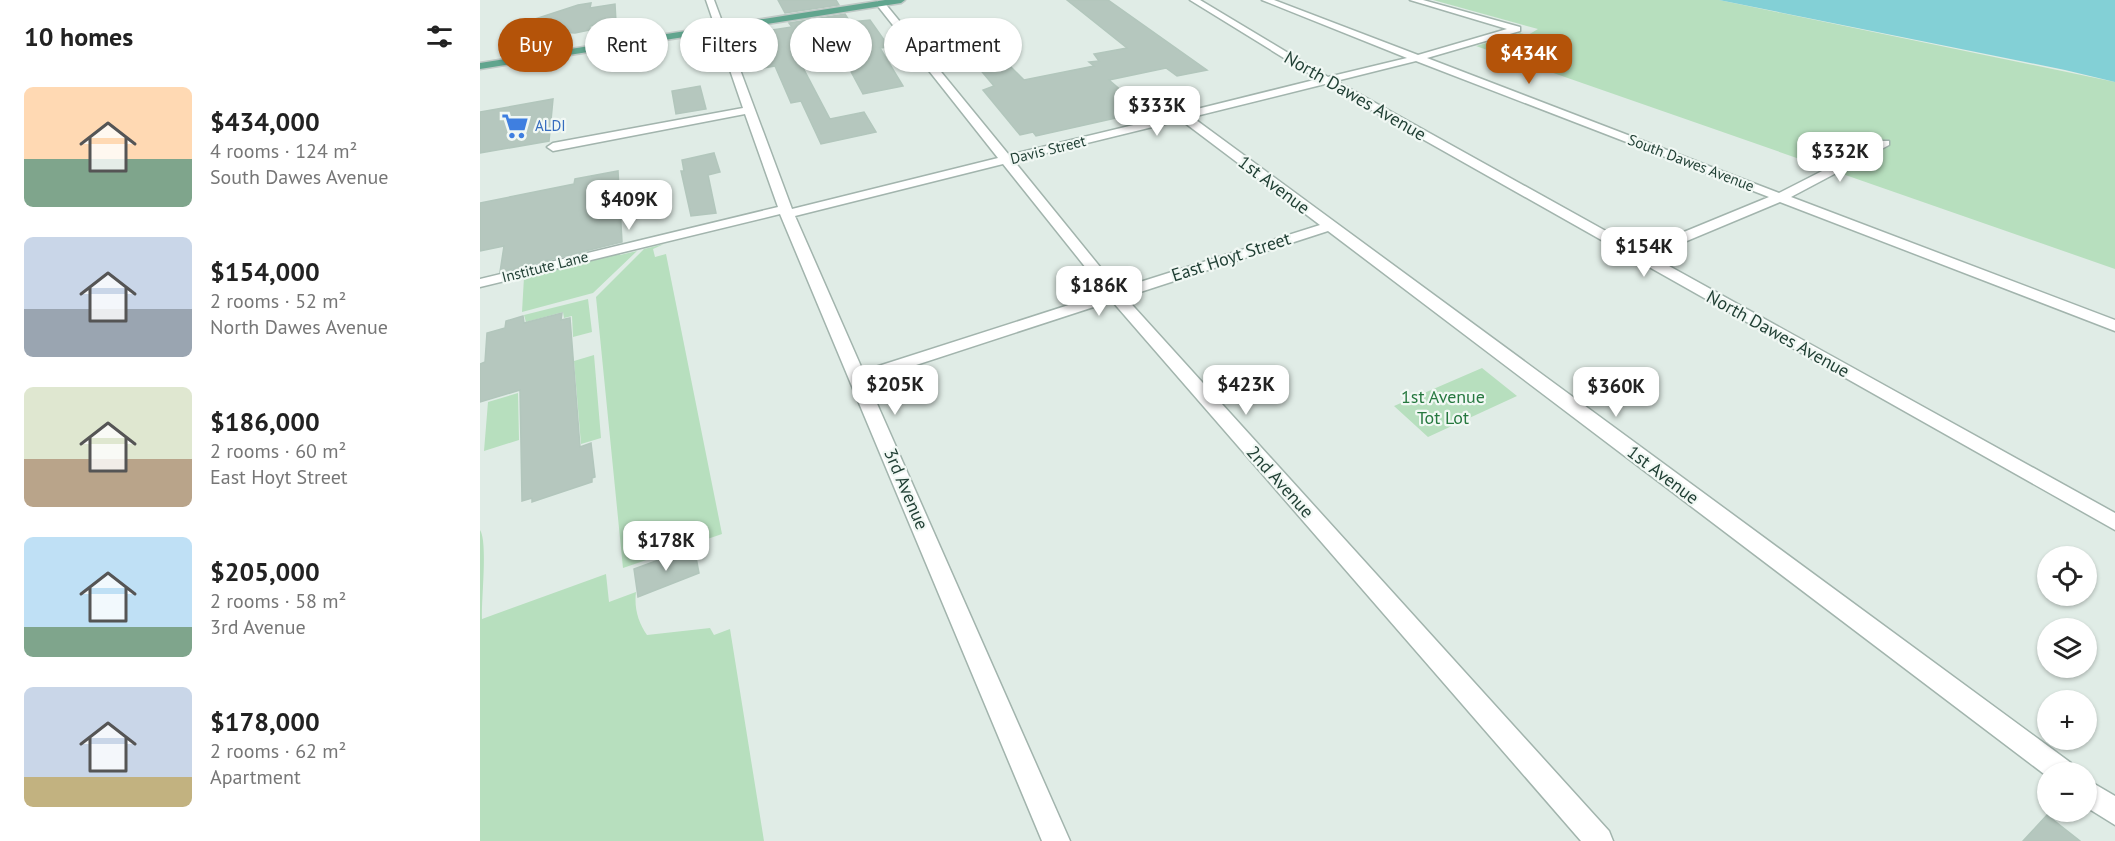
<!DOCTYPE html>
<meta charset="utf-8">
<style>
:root{--surface:#fff;--page:#f6f6f6;--text:#222;--muted:#767676;--accent:#b45309}
body{margin:0;font-family:"PT Sans",sans-serif;background:var(--page);color:var(--text);height:100vh;display:flex;flex-direction:column;font-size:22px;white-space:nowrap}
*{box-sizing:border-box;margin:0}
p{font-size:20px;color:var(--muted)}
.icon{flex:none;width:33px;height:33px;fill:none;stroke:currentColor;stroke-width:2;stroke-linecap:round;stroke-linejoin:round}
.map{position:relative;flex:1;overflow:hidden}
.drawer{display:flex;flex-direction:column;background:var(--surface);width:480px}
.drawer>*{flex:none}
.banner{position:absolute;left:18px;top:18px;width:570px;height:54px;display:flex;gap:12px}
.buttons{position:absolute;left:1557px;top:546px;display:grid;gap:12px}
.buttons a{display:grid;place-items:center;width:60px;height:60px;border-radius:50%;background:var(--surface);box-shadow:0 2px 4px #0004;font-size:30px}
.price{position:absolute;translate:-50% -51px;padding:0 14px;border-radius:12px;background:#fff;color:#222;font-size:20px;line-height:39px;filter:drop-shadow(0 2px 3px #0008)}
.price::after{content:'';position:absolute;left:50%;top:36px;width:18px;height:14px;margin-left:-9px;background:inherit;clip-path:polygon(0 0,100% 0,50% 100%)}
.price.active{background:var(--accent);color:#fff}
ul{padding:0;list-style:none}
li{display:flex;align-items:center;gap:18px;height:150px;padding:0 24px}
li span{display:grid;place-items:center;flex:none;width:168px;height:120px;border-radius:9px;color:#555}
li>.icon{margin-inline-start:auto}
span .icon{width:72px;height:72px;fill:#fffc;stroke-width:1}
li b{font-size:26px}
h2{display:flex;justify-content:space-between;align-items:center;height:72px;padding:0 24px;font-size:26px}
.chip{padding:0 21px;border-radius:27px;background:var(--surface);box-shadow:0 2px 4px #0004;font-size:21px;line-height:54px}
.chip.active{background:var(--accent);color:#fff}
main{display:flex;flex:1;min-height:0}
.map>svg:first-child{display:block}
.green{fill:#b7dfbe}
.water{fill:#83d0d6}
.building{fill:#b5c7be;stroke:#b2c6bc;stroke-width:1.5}
.lines{fill:none;stroke-linecap:round;stroke-linejoin:round}
.minor-casing{stroke:#a2b4ad;stroke-width:3}
.primary-casing{stroke:#c0c9c6;stroke-width:3}
.minor{fill:#fff;fill-rule:evenodd}
.primary{fill:#61a58e;fill-rule:evenodd}
.labels{text-anchor:middle;stroke-width:4.5;stroke-linejoin:round;paint-order:stroke}
.far-shop-label{font-size:15px;fill:#366cbe;stroke:#f1f8f4;text-anchor:start}
.far-street-label{font-size:15px;fill:#1f3e33;stroke:#f1f8f4}
.street-label{font-size:18px;fill:#1f3e33;stroke:#f1f8f4}
.park-label{font-size:18px;fill:#26783f;stroke:#f1f8f4}
</style>
<main>
<section class="drawer">
<h2>10 homes<svg class="icon" aria-label="filters" viewBox="0 0 24 24"><path d="M4 7h16M4 17h16"/><circle cx="9" cy="7" r="2"/><circle cx="15" cy="17" r="2"/></svg></h2>
<ul>
<li><span style="background:linear-gradient(#ffd9b3 60%,#7fa58c 0)"><svg class="icon" aria-label="home" viewBox="0 0 24 24"><path d="M3 11l9-7 9 7M6 9v11h12V9"/></svg></span><div><b>$434,000</b><p>4 rooms · 124 m²</p><p>South Dawes Avenue</p></div></li>
<li><span style="background:linear-gradient(#c9d6e8 60%,#9aa5b1 0)"><svg class="icon" aria-label="home" viewBox="0 0 24 24"><path d="M3 11l9-7 9 7M6 9v11h12V9"/></svg></span><div><b>$154,000</b><p>2 rooms · 52 m²</p><p>North Dawes Avenue</p></div></li>
<li><span style="background:linear-gradient(#dfe7d0 60%,#b9a48a 0)"><svg class="icon" aria-label="home" viewBox="0 0 24 24"><path d="M3 11l9-7 9 7M6 9v11h12V9"/></svg></span><div><b>$186,000</b><p>2 rooms · 60 m²</p><p>East Hoyt Street</p></div></li>
<li><span style="background:linear-gradient(#bfe0f5 75%,#7fa58c 0)"><svg class="icon" aria-label="home" viewBox="0 0 24 24"><path d="M3 11l9-7 9 7M6 9v11h12V9"/></svg></span><div><b>$205,000</b><p>2 rooms · 58 m²</p><p>3rd Avenue</p></div></li>
<li><span style="background:linear-gradient(#c9d6e8 75%,#c2b280 0)"><svg class="icon" aria-label="home" viewBox="0 0 24 24"><path d="M3 11l9-7 9 7M6 9v11h12V9"/></svg></span><div><b>$178,000</b><p>2 rooms · 62 m²</p><p>Apartment</p></div></li>
</ul>
</section>
<div class="map">
<svg width="1635" height="841" viewBox="0 0 1635 841">
<rect width="100%" height="100%" fill="#e0ece6"/>
<path class="green" d="M953,0H1239L1635,82V269L996,46L1040,33L1048,35L1058,29Z
M184,244L173,249L175,257L186,254L242,534L143,568L116,297L164,249Z
M157,251L113,293L42,312L44,277L139,253L140,255Z
M108,299L112,332L93,337L92,316L84,318L83,312L46,322L44,315Z
M114,355L121,438L101,444L94,361Z
M1002,368L1037,396L948,437L914,406Z
M38,393L39,440L4,451L8,402Z
M0,530C8,542 1,601 2,619L126,574L129,602L156,592C154,608 158,622 167,635L230,628L234,635L250,629L284,841H0Z"/>
<path class="water" d="M1239,0H1635V82L1585,70Z"/>
<path class="building" d="M298,0H356L359,5L305,13Z
M587,0H628L727,70L697,76L686,68L629,80L656,103L635,107L643,115L634,117L636,118L556,136L553,132L540,135L503,90L514,86L498,67L526,62L544,80L614,66L609,62L619,61L614,54L647,48Z
M111,3L110,8L135,4L136,22L110,26V30L95,33L47,30L63,23L49,21L98,5Z
M365,14L370,22L390,20L409,47L400,48L423,86L383,94L362,55L320,62L350,119L384,112L396,132L341,144L321,101L311,103L295,66L271,70L258,35L312,27L309,23Z
M220,86L226,109L196,114L192,91Z
M73,99L69,141L0,153V112Z
M234,153L240,172L228,175L236,213L211,216L201,171H204L202,160Z
M138,171L142,242L20,272L24,246L0,251V203L94,184L95,179Z
M82,313L81,320L90,318L100,447L111,443L115,477L112,478V482L52,502V498L42,501L40,390L0,402V364L5,362L7,333L25,328L26,321L43,316L44,323Z
M214,547L219,573L158,597L154,569Z
M1567,815L1600,841H1543Z"/>
<g class="lines">
<defs>
<path id="minor" d="M226,0H234L312,209L518,158L397,5V1H403L529,155L695,115L666,93L665,91L670,88L705,112L838,79L710,0H720L848,77L927,58L782,0H794L938,55L1027,29L930,0H943L1040,27V31L947,58L1299,193L1401,141H1409V145L1311,197L1635,320V331L1300,202L1171,256L1635,513V530L845,84L712,117L1591,763L1595,772H1568V777L848,231L645,297L1129,831L1133,841H1101L632,301L387,381L590,841H562L300,214L0,287V279L298,207L265,114L73,151L67,147L73,143L263,108ZM936,61L1289,197L1160,250L856,81ZM701,120L840,225L638,289L534,161ZM523,164L626,293L383,371L315,216Z
M1606,779L1635,796V825L1606,807Z"/>
<path id="primary" d="M405,0H425L421,3L0,69V63Z"/>
</defs>
<use href="#minor" class="minor-casing"/>
<use href="#primary" class="primary-casing"/>
<use href="#minor" class="minor"/>
<use href="#primary" class="primary"/>
</g>
<defs>
<symbol id="supermarket-bare" viewBox="-9 -9 18 18"><path d="M-6-5.5h2.5l.6 2H6L4.5 2H-2.5L-4.4-4H-6ZM-1.5 3.2a1.3 1.3 0 1 0 .1 0ZM3 3.2a1.3 1.3 0 1 0 .1 0Z" fill="#3f7fe0" stroke="#f1f8f4" stroke-width="2.5" paint-order="stroke"/></symbol>
</defs>
<g fill-rule="evenodd">
<use href="#supermarket-bare" x="16" y="107" width="38" height="38"/>
</g>
<g class="labels">
<g class="far-shop-label">
<text x="55" y="131">ALDI</text>
</g>
<g class="far-street-label">
<text transform="translate(568 150) rotate(-14)" y="5">Davis Street</text>
<text transform="translate(1211 163) rotate(21)" y="5">South Dawes Avenue</text>
<text transform="translate(65 267) rotate(-14)" y="5">Institute Lane</text>
</g>
<g class="street-label">
<text transform="translate(875 96) rotate(30)" y="6">North Dawes Avenue</text>
<text transform="translate(794 185) rotate(37)" y="6">1st Avenue</text>
<text transform="translate(751 257) rotate(-18)" y="6">East Hoyt Street</text>
<text transform="translate(1298 334) rotate(29)" y="6">North Dawes Avenue</text>
<text transform="translate(1183 475) rotate(37)" y="6">1st Avenue</text>
<text transform="translate(800 482) rotate(48)" y="6">2nd Avenue</text>
<text transform="translate(426 489) rotate(67)" y="6">3rd Avenue</text>
</g>
<g class="park-label">
<text x="963" y="403">1st Avenue<tspan x="963" dy="21">Tot Lot</tspan></text>
</g>
</g>
</svg>
<div class="buttons">
<a><svg class="icon" aria-label="locate" viewBox="0 0 24 24"><circle cx="12" cy="12" r="6"/><path d="M12 2v4M12 18v4M2 12h4M18 12h4"/></svg></a>
<a><svg class="icon" aria-label="layers" viewBox="0 0 24 24"><path d="M12 4l9 5-9 5-9-5zM3 14l9 5 9-5"/></svg></a>
<a>+</a>
<a>−</a>
</div>
<b class="price active" style="left:1049px;top:85px">$434K</b>
<b class="price" style="left:677px;top:137px">$333K</b>
<b class="price" style="left:1360px;top:183px">$332K</b>
<b class="price" style="left:149px;top:231px">$409K</b>
<b class="price" style="left:1164px;top:278px">$154K</b>
<b class="price" style="left:619px;top:317px">$186K</b>
<b class="price" style="left:415px;top:416px">$205K</b>
<b class="price" style="left:766px;top:416px">$423K</b>
<b class="price" style="left:1136px;top:418px">$360K</b>
<b class="price" style="left:186px;top:572px">$178K</b>
<div class="banner">
<a class="chip active">Buy</a>
<a class="chip">Rent</a>
<a class="chip">Filters</a>
<a class="chip">New</a>
<a class="chip">Apartment</a>
</div>
</div>
</main>
